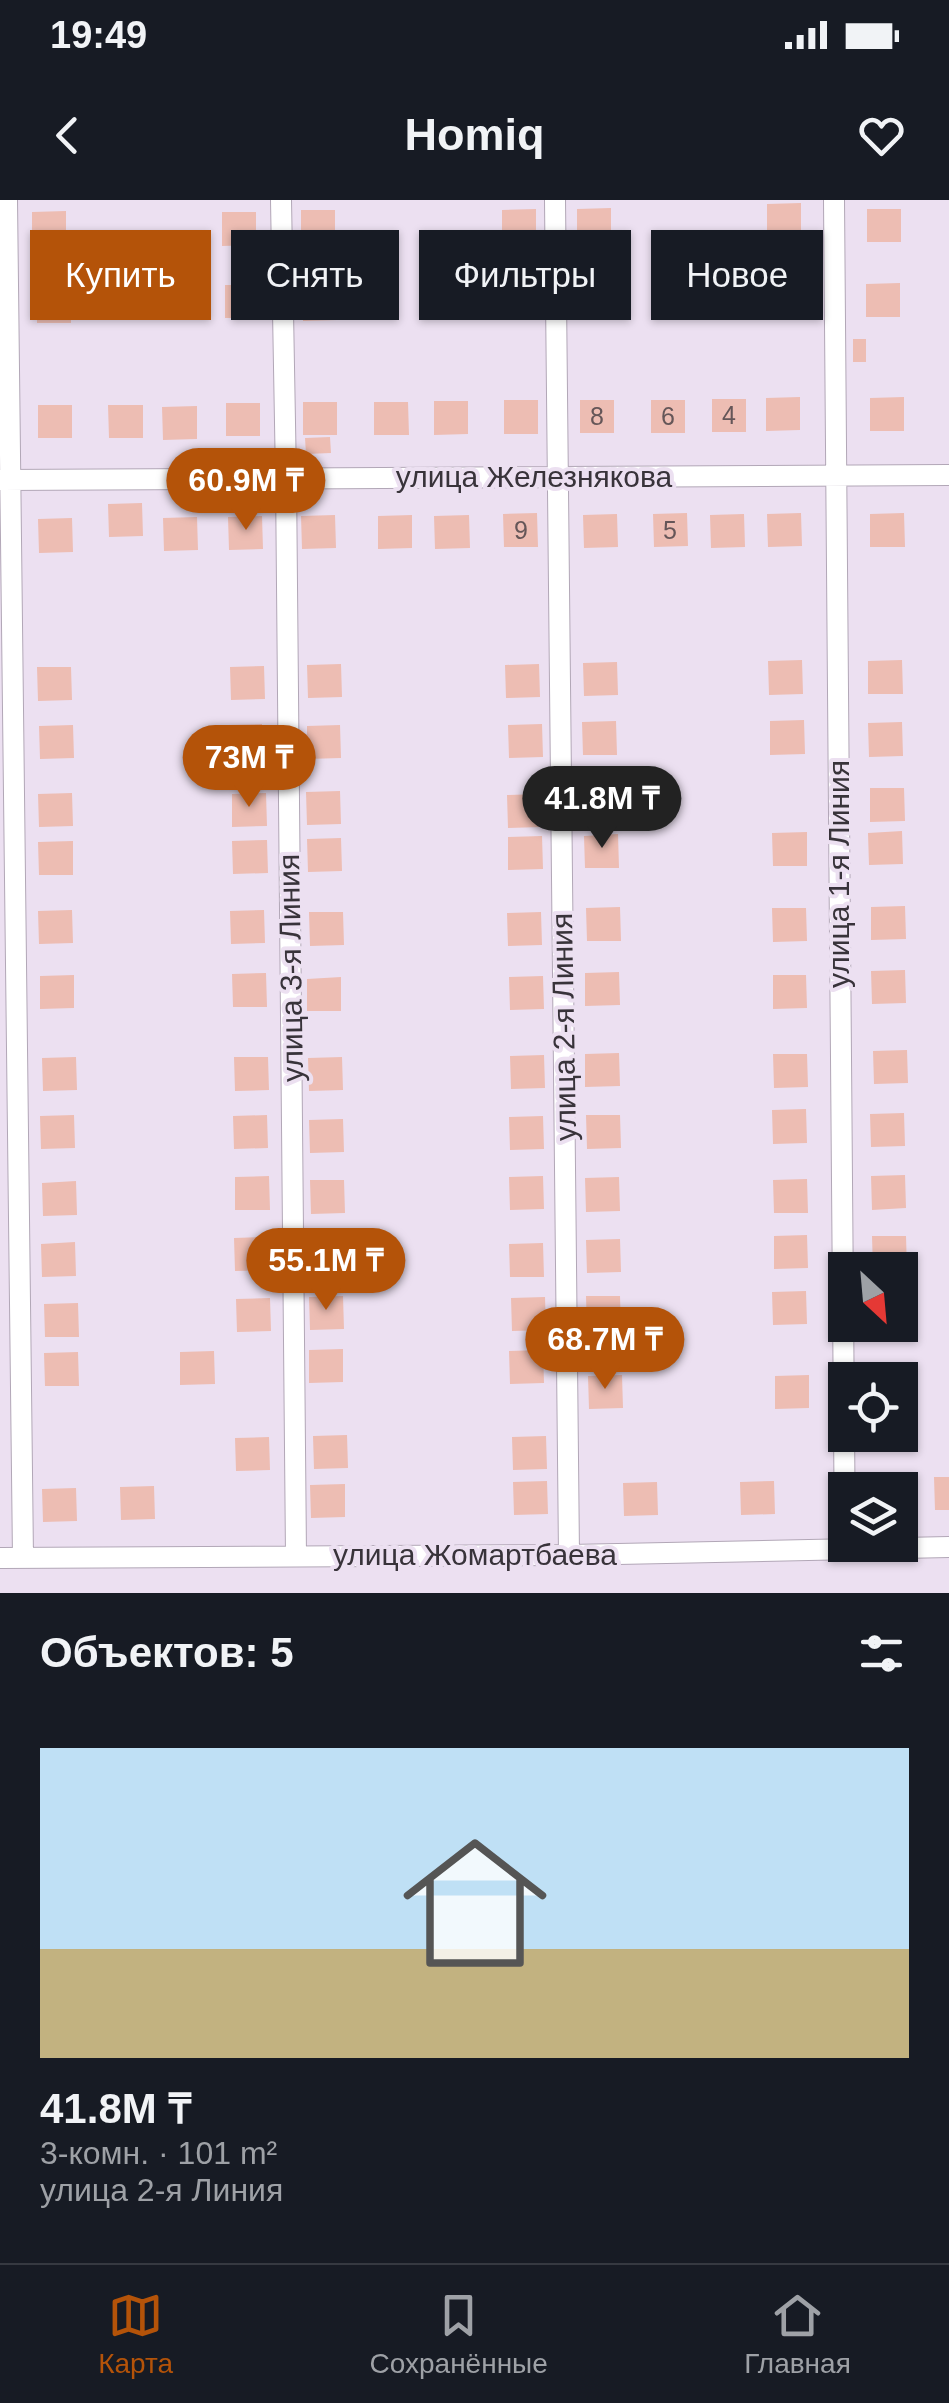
<!DOCTYPE html>
<html lang="ru">
<meta charset="utf-8">
<style>
:root{--surface:#171b24;--page:#242831;--text:#f1f3f6;--muted:#9ea1a6;--line:#363941;--accent:#b45309}
body{margin:0;font-family:Helvetica,sans-serif;background:var(--page);color:var(--text);height:100vh;display:flex;flex-direction:column;font-size:38px;white-space:nowrap}
*{box-sizing:border-box;margin:0}
p{font-size:32px;color:var(--muted)}
.icon{flex:none;width:55px;height:55px;fill:none;stroke:currentColor;stroke-width:2;stroke-linecap:round;stroke-linejoin:round}
.map{position:relative;height:1393px;overflow:hidden}
.side{display:flex;flex-direction:column;background:var(--surface);flex:1}
.side>*{flex:none}
.guide{position:absolute;left:30px;top:30px;width:890px;height:90px;display:flex;gap:20px}
.needle{width:65px;rotate:154deg}
.fabs{position:absolute;left:828px;top:1052px;display:grid;gap:20px}
.fabs a{display:grid;place-items:center;width:90px;height:90px;border-radius:0px;background:var(--surface);box-shadow:0 2px 8px #0004;font-size:50px}
.price{position:absolute;translate:-50% -85px;padding:0 22px;border-radius:35px;background:var(--accent);color:#fff;font-size:32px;line-height:65px;filter:drop-shadow(0 2px 5px #0008)}
.price::after{content:'';position:absolute;left:50%;top:60px;width:30px;height:22px;margin-left:-15px;background:inherit;clip-path:polygon(0 0,100% 0,50% 100%)}
.price.active{background:#222;color:#fff}
ul{padding:0;list-style:none}
li{display:grid;align-content:center;gap:20px;height:530px;padding:0 40px}
li span{display:grid;place-items:center;height:310px;border-radius:0px;color:#555}
li>.icon{margin-inline-start:auto}
span .icon{width:180px;height:180px;fill:#fffc;stroke-width:1}
li b{font-size:42px}
h2{display:flex;justify-content:space-between;align-items:center;height:120px;padding:0 40px;font-size:42px}
.tag{padding:0 35px;border-radius:0px;background:var(--surface);box-shadow:0 2px 8px #0004;font-size:35px;line-height:90px}
.tag.active{background:var(--accent);color:#fff}
.status{display:flex;justify-content:space-between;align-items:center;height:70px;padding:0 50px;background:var(--surface);direction:ltr}
.status svg{height:28px;fill:currentColor}
header{display:flex;justify-content:space-between;align-items:center;height:130px;padding:0 40px;background:var(--surface);font-size:45px;font-weight:700}
.tab-bar{display:flex;justify-content:space-around;align-items:center;height:140px;border-top:2px solid var(--line);background:var(--surface);font-size:28px;color:var(--muted)}
.tab-bar a{display:grid;justify-items:center;gap:5px}
.tab-bar .active{color:var(--accent)}
.map>svg:first-child{display:block}
.building{fill:#edbdb3}
.lines{fill:none;stroke-linecap:round;stroke-linejoin:round}
.minor-casing{stroke:#b2a7b7;stroke-width:22}
.minor{stroke:#fff;stroke-width:20}
.labels{text-anchor:middle;stroke-width:8;stroke-linejoin:round;paint-order:stroke}
.number-label{font-size:25px;fill:#655658}
.street-label{font-size:30px;fill:#38333a;stroke:#ece0f1}
</style>
<div class="status"><b>19:49</b><svg viewBox="0 0 49 12"><path d="M0 12V9h3v3zM5 12V6h3v6zM10 12V3h3v9zM15 12V0h3v12zM26 1h20v11H26zM47 4h2v5h-2z"/></svg></div>
<header><svg class="icon" aria-label="back" viewBox="0 0 24 24"><path d="M15 5l-7 7 7 7"/></svg>Homiq<svg class="icon" aria-label="heart" viewBox="0 0 24 24"><path d="M12 20l-8-8c-3-5 5-10 8-4 3-6 11-1 8 4z"/></svg></header>
<div class="map">
<svg width="949" height="1393" viewBox="0 0 949 1393">
<rect width="100%" height="100%" fill="#ece0f1"/>
<path class="building" d="M801,3V37H767V4Z
M611,8V42H577V9Z
M536,9V43H502V10Z
M867,9H901V42H867Z
M301,10H335V43L301,44Z
M66,11V44L32,45V12Z
M222,12H256V45L222,46Z
M763,83H797L798,116H763Z
M900,83V117H866V84Z
M534,84V118H500V85Z
M225,85H259V118H225Z
M612,86V119L578,120V87Z
M337,87V120L303,121V88Z
M37,90H71V123H37Z
M853,139H866V162H853Z
M800,197V230L766,231V198Z
M904,197V231H870V198Z
M712,199H746V232H712Z
M504,200H538V234H504Z
M580,200H614V233H580Z
M651,200H685V233H651Z
M434,201H468V234L434,235Z
M303,202H337V235H303Z
M374,202H408L409,235H374Z
M226,203H260V236H226Z
M38,205H72V238H38Z
M108,205H143V238H109Z
M197,206V239L163,240L162,207Z
M330,237L331,253L306,254L305,238Z
M142,303L143,336L109,337L108,304Z
M537,313L538,347H504L503,314Z
M687,313L688,346L654,347L653,314Z
M801,313L802,346L768,347L767,314Z
M904,313L905,347H870V314Z
M617,314L618,347L584,348L583,315Z
M744,314L745,347L711,348L710,315Z
M335,315L336,348L302,349L301,316Z
M412,315V348L378,349V316Z
M469,315L470,348L435,349L434,316Z
M262,316L263,349L229,350L228,317Z
M197,317L198,350L164,351L163,318Z
M72,318L73,352L39,353L38,319Z
M802,460L803,494L769,495L768,461Z
M902,460L903,494H868V461Z
M617,462L618,495L584,496L583,463Z
M341,464L342,497L308,498L307,465Z
M539,464L540,497L506,498L505,465Z
M264,466L265,499L231,500L230,467Z
M37,467H71L72,500L38,501Z
M804,520L805,554L770,555V521Z
M616,521L617,555H583L582,522Z
M902,522L903,556L869,557L868,523Z
M262,524L263,557L229,558L228,525Z
M542,524L543,557L509,558L508,525Z
M73,525L74,558L40,559L39,526Z
M340,525L341,558L307,559V526Z
M870,588H904L905,621L870,622Z
M583,590H618V622L584,624Z
M340,591L341,624L307,625L306,592Z
M72,593L73,626L39,627L38,594Z
M266,593L267,626L232,627V594Z
M542,594V627L508,628L507,595Z
M902,631L903,664L869,665L868,633Z
M807,632V666H773L772,633Z
M618,634L619,668H585L584,636Z
M542,636L543,669L508,670V637Z
M341,638L342,671L308,672L307,639Z
M267,640L268,673L233,674L232,641Z
M73,641V675H39L38,642Z
M905,706L906,739L871,740V707Z
M620,707L621,741H587L586,708Z
M772,708H806L807,741L773,742Z
M72,710L73,743L39,744L38,711Z
M264,710L265,743L231,744L230,711Z
M309,712H343L344,745L310,746Z
M541,712L542,745L508,746L507,713Z
M905,770L906,803L872,804L871,771Z
M619,772L620,805L585,806V773Z
M266,773L267,807H233L232,774Z
M74,775V808L40,809V776Z
M773,775H806L807,808L773,809Z
M543,776L544,809L510,810L509,777Z
M341,777V811H307V779Z
M907,850L908,883L874,884L873,851Z
M619,853L620,886L585,887V854Z
M773,854H807L808,887L774,888Z
M544,855L545,888L511,889L510,856Z
M76,857L77,890L43,891L42,858Z
M234,857H268L269,890L235,891Z
M342,857L343,890L309,891L308,858Z
M806,909L807,943L773,944L772,910Z
M904,913L905,946L871,947L870,914Z
M74,915L75,948L41,949L40,916Z
M267,915L268,948L234,949L233,916Z
M586,915H620L621,948L587,949Z
M543,916L544,949L510,950L509,917Z
M343,919L344,952L310,953L309,920Z
M905,975L906,1008L872,1010L871,976Z
M269,976L270,1010H235V977Z
M543,976L544,1009L510,1010L509,977Z
M619,977L620,1011L586,1012L585,978Z
M807,979L808,1013H774L773,980Z
M310,980H344L345,1013L311,1014Z
M76,981L77,1015L43,1016L42,983Z
M807,1035L808,1068L774,1069V1036Z
M872,1036H906L907,1069L873,1070Z
M268,1037L269,1070L235,1071L234,1038Z
M620,1039L621,1072L587,1073L586,1040Z
M75,1042L76,1076L42,1077L41,1044Z
M344,1042L345,1075L311,1076V1043Z
M543,1043L544,1077H510L509,1044Z
M806,1091L807,1124L773,1125L772,1092Z
M900,1093H909L910,1126H900Z
M343,1096L344,1129L310,1130L309,1097Z
M586,1096H620L621,1129L587,1130Z
M545,1097L546,1130L512,1131L511,1098Z
M270,1098L271,1131L237,1132L236,1099Z
M78,1103L79,1137H45L44,1104Z
M343,1149V1182L309,1183V1150Z
M543,1150L544,1183L510,1184L509,1151Z
M214,1151L215,1184L180,1185V1152Z
M78,1152L79,1186H45L44,1153Z
M908,1173L909,1207H900V1180H874V1174Z
M622,1175L623,1208L589,1209L588,1176Z
M809,1175V1208L775,1209V1176Z
M347,1235L348,1268L314,1269L313,1236Z
M546,1236L547,1269L513,1270L512,1237Z
M269,1237L270,1270L236,1271L235,1238Z
M934,1277H949V1310H935Z
M909,1280V1313H900V1290H875L874,1281Z
M547,1281L548,1314L514,1315L513,1282Z
M774,1281L775,1314L741,1315L740,1282Z
M657,1282L658,1315L624,1316L623,1283Z
M345,1284V1317L311,1318L310,1285Z
M154,1286L155,1319L121,1320L120,1287Z
M76,1288L77,1321L43,1322L42,1289Z"/>
<g class="lines">
<defs>
<path id="minor" d="M7,0L23,1358
M281,0L286,278L296,1356
M555,0L569,1355
M834,0L845,1348
M1,280L949,275
M0,1358L569,1355L949,1347"/>
</defs>
<use href="#minor" class="minor-casing"/>
<use href="#minor" class="minor"/>
</g>
<g class="labels">
<g class="number-label">
<text x="729" y="224">4</text>
<text x="597" y="225">8</text>
<text x="668" y="225">6</text>
<text x="521" y="339">9</text>
<text x="670" y="339">5</text>
</g>
<g class="street-label">
<text x="534" y="287">улица Железнякова</text>
<text transform="translate(839 674) rotate(-90)" y="10">улица 1-я Линия</text>
<text transform="translate(291 768) rotate(-91)" y="10">улица 3-я Линия</text>
<text transform="translate(564 827) rotate(-91)" y="10">улица 2-я Линия</text>
<text x="475" y="1365">улица Жомартбаева</text>
</g>
</g>
</svg>
<div class="fabs">
<a><svg class="needle" viewBox="-14 -14 28 28"><path d="M0-13l5 13h-10z" fill="#e53935"/><path d="M0 13l5-13h-10z" fill="#9ea1a6"/></svg></a>
<a><svg class="icon" aria-label="locate" viewBox="0 0 24 24"><circle cx="12" cy="12" r="6"/><path d="M12 2v4M12 18v4M2 12h4M18 12h4"/></svg></a>
<a><svg class="icon" aria-label="layers" viewBox="0 0 24 24"><path d="M12 4l9 5-9 5-9-5zM3 14l9 5 9-5"/></svg></a>
</div>
<b class="price" style="left:246px;top:333px">60.9M ₸</b>
<b class="price" style="left:249px;top:610px">73M ₸</b>
<b class="price active" style="left:602px;top:651px">41.8M ₸</b>
<b class="price" style="left:326px;top:1113px">55.1M ₸</b>
<b class="price" style="left:605px;top:1192px">68.7M ₸</b>
<div class="guide">
<a class="tag active">Купить</a>
<a class="tag">Снять</a>
<a class="tag">Фильтры</a>
<a class="tag">Новое</a>
</div>
</div>
<section class="side">
<h2>Объектов: 5<svg class="icon" aria-label="filters" viewBox="0 0 24 24"><path d="M4 7h16M4 17h16"/><circle cx="9" cy="7" r="2"/><circle cx="15" cy="17" r="2"/></svg></h2>
<ul>
<li><span style="background:linear-gradient(#bfe0f5 65%,#c2b280 0)"><svg class="icon" aria-label="home" viewBox="0 0 24 24"><path d="M3 11l9-7 9 7M6 9v11h12V9"/></svg></span><div><b>41.8M ₸</b><p>3-комн. · 101 m²</p><p>улица 2-я Линия</p></div></li>
</ul>
</section>
<nav class="tab-bar">
<a class="active"><svg class="icon" aria-label="map" viewBox="0 0 24 24"><path d="M3 6l6-2 6 2 6-2v14l-6 2-6-2-6 2zM9 4v14M15 6v14"/></svg>Карта</a>
<a><svg class="icon" aria-label="saved" viewBox="0 0 24 24"><path d="M7 4h10v16l-5-4-5 4z"/></svg>Сохранённые</a>
<a><svg class="icon" aria-label="home" viewBox="0 0 24 24"><path d="M3 11l9-7 9 7M6 9v11h12V9"/></svg>Главная</a>
</nav>
